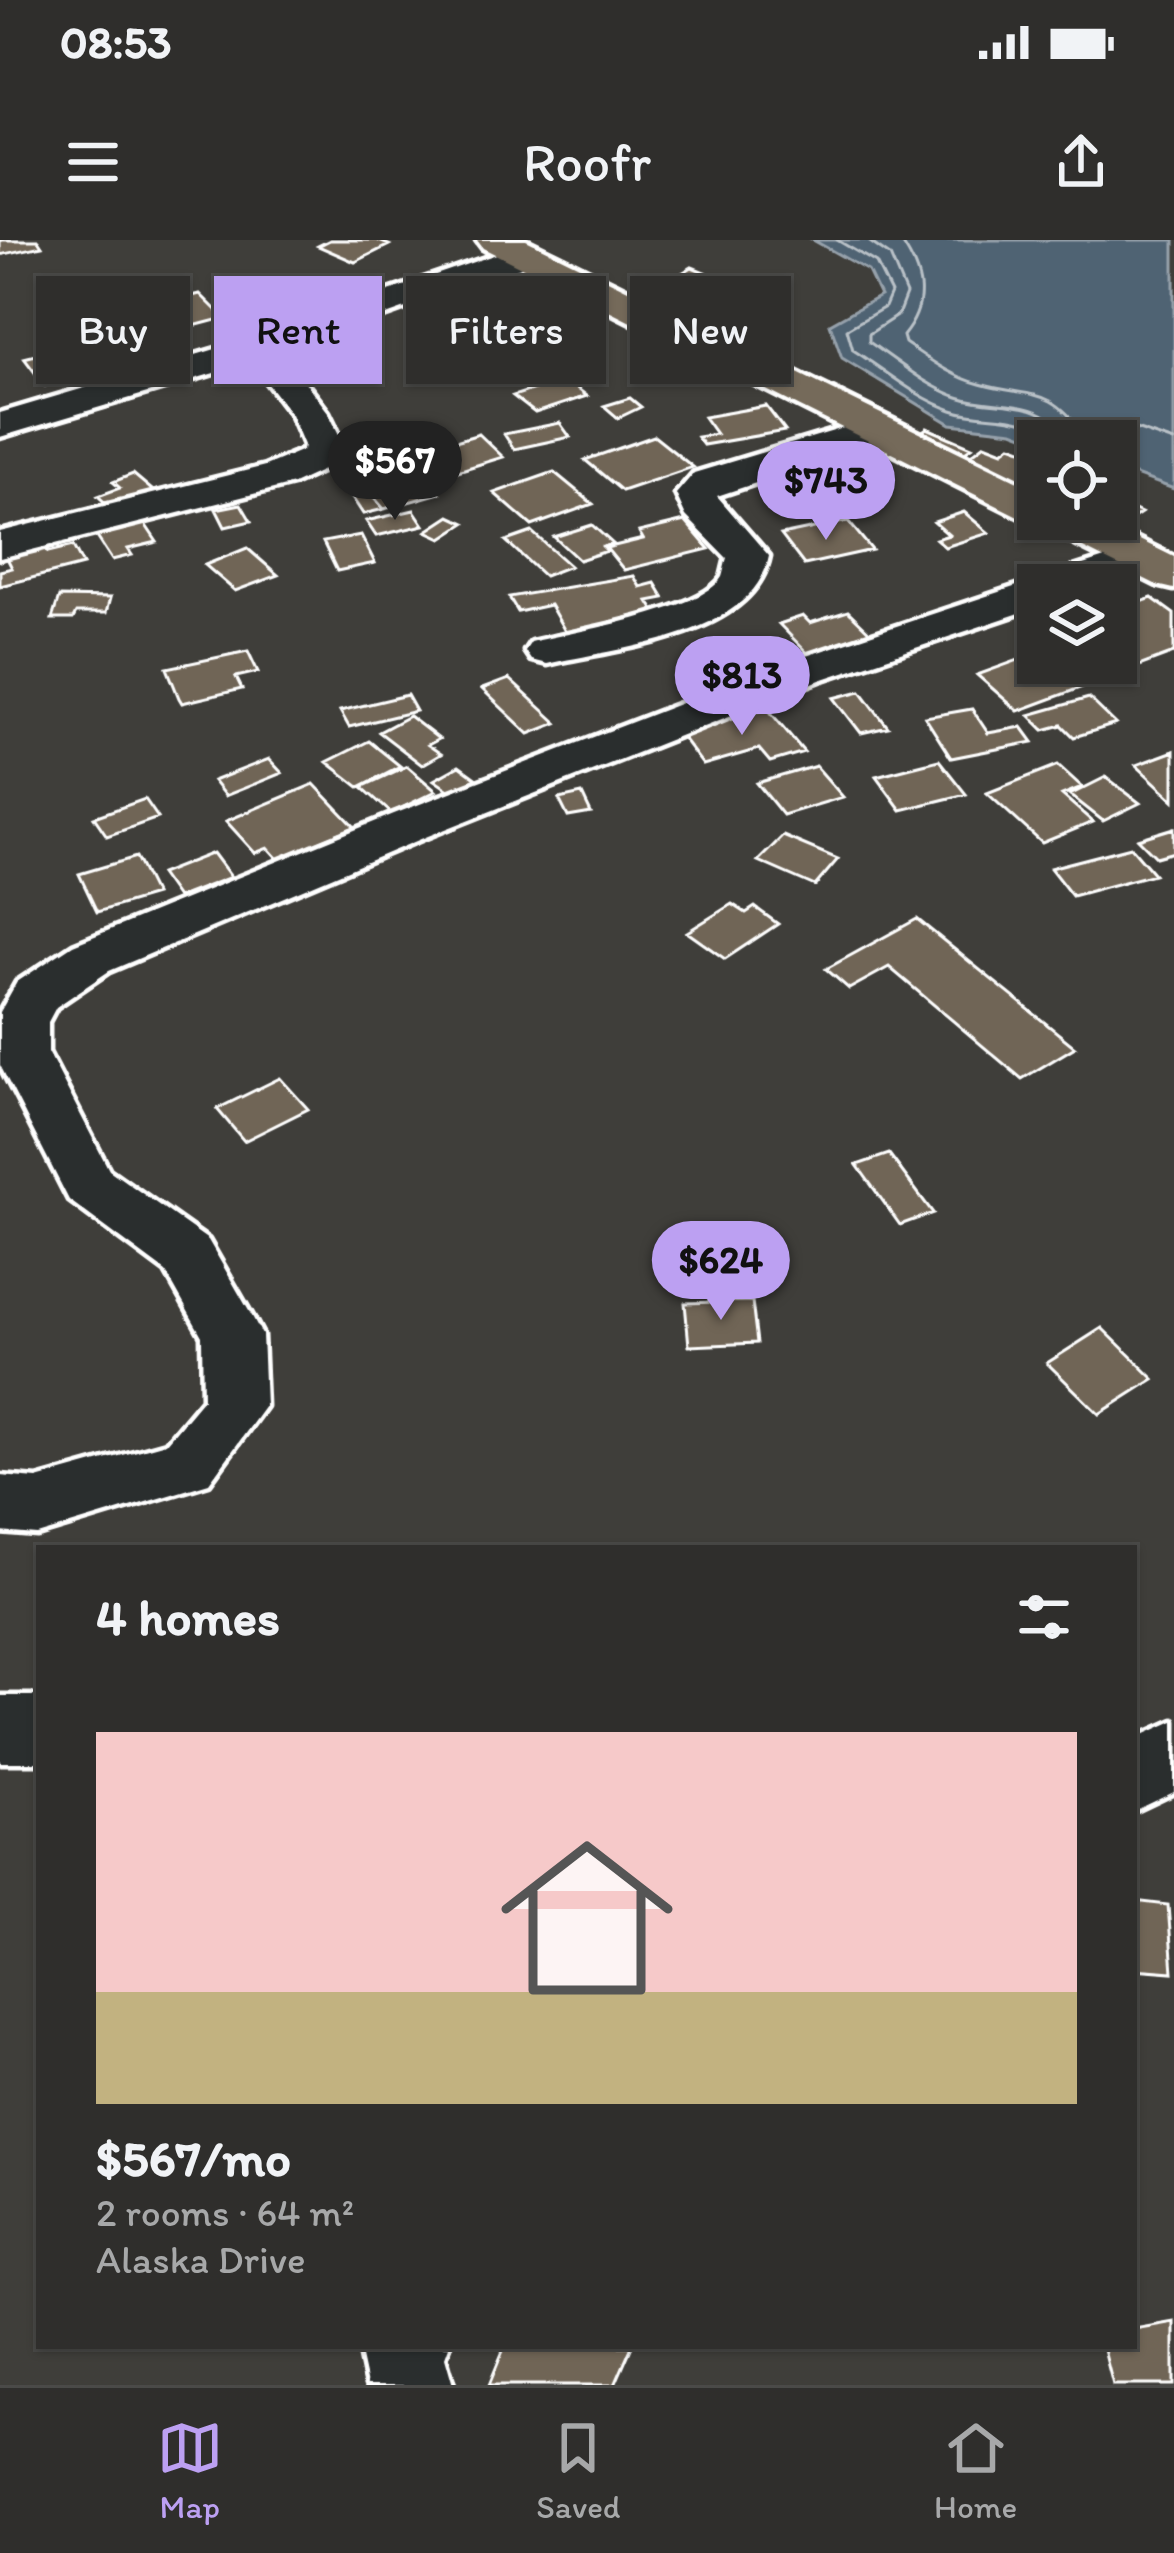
<!DOCTYPE html>
<meta charset="utf-8">
<style>
:root{--surface:#2f2e2c;--page:#3b3a38;--text:#f1f3f6;--muted:#a7a8a9;--line:#4a4a48;--accent:#bca0f2}
body{margin:0;font-family:Itim,sans-serif;background:var(--page);color:var(--text);height:100vh;display:flex;flex-direction:column;font-size:45px;white-space:nowrap}
*{box-sizing:border-box;margin:0}
p{font-size:39px;color:var(--muted)}
.icon{flex:none;width:66px;height:66px;fill:none;stroke:currentColor;stroke-width:2;stroke-linecap:round;stroke-linejoin:round}
.map{position:relative;flex:1;overflow:hidden}
.side{position:absolute;left:36px;top:1305px;width:1101px;height:804px;display:flex;flex-direction:column;background:var(--surface);border-radius:0px;box-shadow:0 3px 9px #0004,0 0 0 3px var(--line)}
.side>*{flex:none}
.top-card{position:absolute;left:36px;top:36px;width:1104px;height:108px;display:flex;gap:24px}
.fabs{position:absolute;left:1017px;top:180px;display:grid;gap:24px}
.fabs a{display:grid;place-items:center;width:120px;height:120px;border-radius:0px;background:var(--surface);box-shadow:0 3px 9px #0004,0 0 0 3px var(--line);font-size:60px}
.price{position:absolute;translate:-50% -102px;padding:0 27px;border-radius:42px;background:var(--accent);color:#111;font-size:39px;line-height:78px;filter:drop-shadow(0 3px 6px #0008)}
.price::after{content:'';position:absolute;left:50%;top:72px;width:36px;height:27px;margin-left:-18px;background:inherit;clip-path:polygon(0 0,100% 0,50% 100%)}
.price.on{background:#222;color:#fff}
ul{padding:0;list-style:none}
li{display:grid;align-content:center;gap:24px;height:636px;padding:0 60px}
li+li{border-top:3px solid var(--line)}
li span{display:grid;place-items:center;height:372px;border-radius:0px;color:#555}
li>.icon{margin-inline-start:auto}
span .icon{width:216px;height:216px;fill:#fffc;stroke-width:1}
li b{font-size:51px}
h2{display:flex;justify-content:space-between;align-items:center;height:144px;padding:0 60px;font-size:51px}
.chip{padding:0 42px;border-radius:0px;background:var(--surface);box-shadow:0 3px 9px #0004,0 0 0 3px var(--line);font-size:42px;line-height:108px}
.chip.on{background:var(--accent);color:#111}
.status{display:flex;justify-content:space-between;align-items:center;height:84px;padding:0 60px;background:var(--surface);direction:ltr}
.status svg{height:33px;fill:currentColor}
header{display:flex;justify-content:space-between;align-items:center;height:156px;padding:0 60px;background:var(--surface);font-size:54px;font-weight:600}
.menu{display:flex;justify-content:space-around;align-items:center;height:168px;border-top:3px solid var(--line);background:var(--surface);font-size:33px;color:var(--muted)}
.menu a{display:grid;justify-items:center;gap:6px}
.menu .on{color:var(--accent)}
.map>svg:first-child{display:block}
.water{fill:#506373;stroke:#96a1ab;stroke-width:3}
.lines{fill:none;stroke-linecap:round;stroke-linejoin:round}
.shore{stroke:#b9c1c7;stroke-width:3}
.building{fill:#706557;stroke:#fff;stroke-width:3}
.minor-casing{stroke:#fff;stroke-width:9}
.major-casing{stroke:#fff;stroke-width:9}
.minor{fill:#2a2d2e;fill-rule:evenodd}
.major{fill:#746a5a;fill-rule:evenodd}
</style>
<div class="status"><b>08:53</b><svg viewBox="0 0 49 12"><path d="M0 12V9h3v3zM5 12V6h3v6zM10 12V3h3v9zM15 12V0h3v12zM26 1h20v11H26zM47 4h2v5h-2z"/></svg></div>
<header><svg class="icon" aria-label="menu" viewBox="0 0 24 24"><path d="M4 6h16M4 12h16M4 18h16"/></svg>Roofr<svg class="icon" aria-label="share" viewBox="0 0 24 24"><path d="M12 15V3M7 8l5-5 5 5M5 13v7h14v-7"/></svg></header>
<div class="map">
<svg width="1174" height="2145" viewBox="0 0 1174 2145">
<rect width="100%" height="100%" fill="#3f3e3a"/>
<filter id="ink" filterUnits="userSpaceOnUse"><feTurbulence type="fractalNoise" baseFrequency=".00833" numOctaves="2"/><feDisplacementMap in="SourceGraphic" scale="24" xChannelSelector="R" yChannelSelector="G"/><feConvolveMatrix kernelMatrix="1 2 1 2 8 2 1 2 1" color-interpolation-filters="sRGB"/></filter>
<g filter="url(#ink)">
<path class="water" d="M813,0H1174V249L1116,228V201H1039L1013,191L951,184L842,118L830,84L880,56L868,31Z"/>
<g class="lines">
<path class="shore" d="M837,0L876,23L891,53L885,67L847,89L853,110C885,130 916,158 952,170C985,182 1027,169 1050,201
M867,0L890,16L906,54L898,75L869,94V102C897,121 926,146 958,157C998,171 1046,154 1065,201
M900,0C923,33 930,63 903,96L905,103C929,119 952,137 980,144C1033,159 1048,144 1085,195L1124,185L1174,202"/>
</g>
<path class="building" d="M0,0H38L42,6L0,15Z
M330,0H377L389,5L355,22L318,6Z
M692,27L712,35L692,47L672,39Z
M476,52L506,53L505,62L530,63L523,98L413,94L419,70H436L439,61L457,62L459,55Z
M200,54L224,78L91,113L68,88Z
M56,110L78,137L45,146L24,118Z
M565,139L587,156L535,173L513,156Z
M630,158L641,167L618,178L604,166Z
M766,166L785,191L703,205L697,197L716,194L704,177Z
M560,183L570,197L514,209L504,194Z
M927,188L972,207L956,218L911,199Z
M479,194L503,217L435,238L422,225L414,228L407,221L417,218L412,214Z
M654,196L693,227L622,251L585,220Z
M985,204L1003,211L1011,205L1038,215V251L963,221Z
M384,216L399,232L350,246L336,230Z
M554,232L593,264L532,286L494,253Z
M133,234L158,255L115,272L98,256L120,248L113,242Z
M428,239L440,253L384,269L372,255Z
M367,247L372,255L384,269L363,274L348,251Z
M1116,261L1141,273L1121,286L1107,279H1116Z
M241,264L251,281L225,287L216,269Z
M414,270L424,285L376,296L366,281Z
M964,272L989,293L945,307L936,299L949,295L934,282Z
M450,276L465,283L442,298L427,291Z
M141,278L157,302L128,309L132,315L112,320L93,291Z
M685,281L709,309L624,330L606,308L643,299L639,292Z
M848,281L872,310L804,325L781,295Z
M592,285L613,304L603,307L607,311L579,320L554,297Z
M532,292L570,326L544,336L506,301Z
M361,295L375,323L337,331L323,302Z
M44,305L48,312L73,306L83,325L0,346V331L12,328L5,314Z
M247,308L278,335L235,351L205,325Z
M634,336L640,347L655,343L664,358L648,361L656,374L566,393L550,365L518,372L509,357Z
M59,357L110,358L106,373H76L73,379H52Z
M1152,358L1174,374V413L1018,471L977,435L1038,413V423H1116V371Z
M848,371L878,400L815,421L779,384L803,376L810,383Z
M248,411L258,432L236,437L242,449L182,463L179,458L167,428Z
M509,439L557,483L529,494L482,449Z
M861,451L888,487L861,493L834,458Z
M407,455L416,471L349,487L340,471Z
M1089,458L1116,484L1074,497L1062,485L1044,490L1029,475Z
M767,468L804,512L770,522L759,509L703,525L679,493Z
M972,469L988,493L1022,487L1033,502L951,518L925,477Z
M409,476L439,499L428,505L441,514L422,525L379,492Z
M369,501L400,526L359,547L327,522Z
M1174,511V560L1136,525Z
M269,519L282,533L225,556L213,541Z
M939,520L966,554L901,570L876,536Z
M1058,525L1082,547L1062,555L1093,582L1042,603L987,553Z
M407,526L436,551L391,573L362,547Z
M459,526L477,539L453,553L434,540Z
M816,526L843,557L783,575L757,543Z
M1106,537L1140,563L1103,581L1070,555Z
M314,544L355,587L278,619L268,608L255,613L226,581Z
M582,554L591,573L568,577L559,559Z
M145,559L158,578L107,596L94,577Z
M1174,588V612L1156,617L1138,599Z
M783,596L838,619L815,646L758,621Z
M1131,607L1154,634L1072,656L1050,628Z
M213,613L231,637L177,658L160,634Z
M136,617L155,655L97,672L79,634Z
M732,664L746,673L755,667L778,684L725,719L687,692Z
M917,679L1075,807L1022,839L889,727L849,749L826,729Z
M280,838L308,869L244,901L217,869Z
M889,914L933,973L900,985L857,925Z
M752,1061L757,1103L689,1106L685,1063Z
M1102,1088L1154,1139L1099,1174L1047,1123Z
M1134,1661L1168,1665L1173,1732L1134,1729Z
M1174,2082V2145H1113L1103,2106H1134V2089Z
M505,2106H632L615,2145H489Z"/>
<g class="lines">
<defs>
<path id="minor" d="M526,4L538,7L543,14L538,21L282,112L328,172L344,205L334,225L293,244L0,318V292L265,226L303,210L304,205L291,174L251,122L0,197V173L246,100Z
M880,177L894,181L899,189L894,197L717,256L769,316C753,398 615,408 547,424L531,420L525,411L531,402C572,392 701,372 722,337C723,335 726,320 727,318L686,276L676,254L694,233Z
M1142,306L1157,310L1163,319C1142,350 1072,345 1038,345V367L820,440L428,596L109,731L56,767L48,782V812L109,930L208,1000L253,1078L262,1095L265,1166L209,1243L37,1295L0,1292V1236L37,1239L166,1203L203,1159L202,1096L166,1032L69,960L0,825V772L17,742L73,705L394,574L788,422L1023,344L1045,342L1049,336Z
M0,1456H39V1522H0Z
M1174,1481V1552L1134,1571V1499Z
M365,2106H449L445,2117L453,2145H367L361,2117Z"/>
<path id="major" d="M477,0H526L1038,251V279H1097L1174,317V349L1157,345L1045,289L1040,281L1022,278L483,8Z"/>
</defs>
<use href="#minor" class="minor-casing"/>
<use href="#major" class="major-casing"/>
<use href="#minor" class="minor"/>
<use href="#major" class="major"/>
</g>
</g>
</svg>
<div class="fabs">
<a><svg class="icon" aria-label="locate" viewBox="0 0 24 24"><circle cx="12" cy="12" r="6"/><path d="M12 2v4M12 18v4M2 12h4M18 12h4"/></svg></a>
<a><svg class="icon" aria-label="layers" viewBox="0 0 24 24"><path d="M12 4l9 5-9 5-9-5zM3 14l9 5 9-5"/></svg></a>
</div>
<b class="price on" style="left:395px;top:283px">$567</b>
<b class="price" style="left:826px;top:303px">$743</b>
<b class="price" style="left:742px;top:498px">$813</b>
<b class="price" style="left:721px;top:1083px">$624</b>
<div class="top-card">
<a class="chip">Buy</a>
<a class="chip on">Rent</a>
<a class="chip">Filters</a>
<a class="chip">New</a>
</div>
<section class="side">
<h2>4 homes<svg class="icon" aria-label="filters" viewBox="0 0 24 24"><path d="M4 7h16M4 17h16"/><circle cx="9" cy="7" r="2"/><circle cx="15" cy="17" r="2"/></svg></h2>
<ul>
<li><span style="background:linear-gradient(#f6c9c9 70%,#c2b280 0)"><svg class="icon" aria-label="home" viewBox="0 0 24 24"><path d="M3 11l9-7 9 7M6 9v11h12V9"/></svg></span><div><b>$567/mo</b><p>2 rooms · 64 m²</p><p>Alaska Drive</p></div></li>
</ul>
</section>
</div>
<nav class="menu">
<a class="on"><svg class="icon" aria-label="map" viewBox="0 0 24 24"><path d="M3 6l6-2 6 2 6-2v14l-6 2-6-2-6 2zM9 4v14M15 6v14"/></svg>Map</a>
<a><svg class="icon" aria-label="saved" viewBox="0 0 24 24"><path d="M7 4h10v16l-5-4-5 4z"/></svg>Saved</a>
<a><svg class="icon" aria-label="home" viewBox="0 0 24 24"><path d="M3 11l9-7 9 7M6 9v11h12V9"/></svg>Home</a>
</nav>
